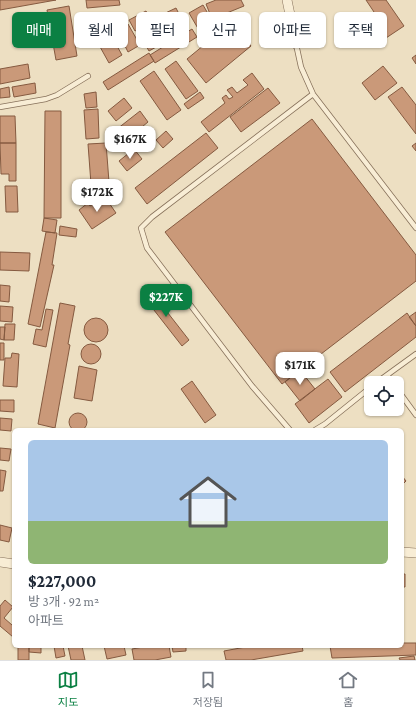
<!DOCTYPE html>
<html lang="ko">
<meta charset="utf-8">
<style>
:root{--surface:#fff;--page:#f6f6f7;--text:#1f2937;--muted:#747a83;--line:#e0e1e3;--accent:#0b8043}
body{margin:0;font-family:"Crimson Pro","Noto Sans KR",serif;background:var(--page);color:var(--text);height:100vh;display:flex;flex-direction:column;font-size:15px;white-space:nowrap}
*{box-sizing:border-box;margin:0}
p{font-size:13px;color:var(--muted)}
.icon{flex:none;width:22px;height:22px;fill:none;stroke:currentColor;stroke-width:2;stroke-linecap:round;stroke-linejoin:round}
.map{position:relative;flex:1;overflow:hidden}
.side{position:absolute;left:12px;top:428px;width:392px;height:220px;display:flex;flex-direction:column;background:var(--surface);border-radius:6px;box-shadow:0 1px 3px #0004}
.side>*{flex:none}
.banner{position:absolute;left:12px;top:12px;width:392px;height:36px;display:flex;gap:8px}
.controls{position:absolute;left:364px;top:376px;display:grid;gap:8px}
.controls a{display:grid;place-items:center;width:40px;height:40px;border-radius:6px;background:var(--surface);box-shadow:0 1px 3px #0004;font-size:20px}
.price{position:absolute;translate:-50% -34px;padding:0 9px;border-radius:8px;background:#fff;color:#222;font-size:13px;line-height:26px;filter:drop-shadow(0 1px 2px #0008)}
.price::after{content:'';position:absolute;left:50%;top:24px;width:12px;height:9px;margin-left:-6px;background:inherit;clip-path:polygon(0 0,100% 0,50% 100%)}
.price.selected{background:var(--accent);color:#fff}
ul{padding:0;list-style:none}
li{display:grid;align-content:center;gap:8px;height:212px;padding:0 16px}
li span{display:grid;place-items:center;height:124px;border-radius:6px;color:#555}
li>.icon{margin-inline-start:auto}
span .icon{width:72px;height:72px;fill:#fffc;stroke-width:1}
li b{font-size:17px}
.tag{padding:0 14px;border-radius:6px;background:var(--surface);box-shadow:0 1px 3px #0004;font-size:14px;line-height:36px}
.tag.selected{background:var(--accent);color:#fff}
.menu{display:flex;justify-content:space-around;align-items:center;height:56px;border-top:1px solid var(--line);background:var(--surface);font-size:11px;color:var(--muted)}
.menu a{display:grid;justify-items:center;gap:2px}
.menu .selected{color:var(--accent)}
.map>svg:first-child{display:block}
.building{fill:#ca9979;stroke:#855a40}
.lines{fill:none;stroke-linecap:round;stroke-linejoin:round}
.lane-casing{stroke:#86705a;stroke-width:6}
.street-casing{stroke:#86705a;stroke-width:10}
.lane{stroke:#f8edd5;stroke-width:4.5}
.street{stroke:#f8edd5;stroke-width:9}
</style>
<div class="map">
<svg width="416" height="660" viewBox="0 0 416 660">
<rect width="100%" height="100%" fill="#eddfc2"/>
<path class="building" d="M0,0H56L0,10Z
M86,0H119L120,5L87,8Z
M216,0H241L244,6L212,19L206,4Z
M366,0H386L404,26L386,38L370,15L374,12Z
M203,5L217,29L203,37L189,13Z
M69,6L77,56L56,60L47,10Z
M176,8L182,20L163,29L157,17Z
M146,11L152,22L135,31L129,20Z
M232,22L251,46L206,83L187,59Z
M128,24L140,45L128,52L117,30Z
M146,25L158,46L149,51L137,30Z
M192,29L197,37L155,63L150,55Z
M112,37L122,55L109,63L99,45Z
M149,53L154,61L108,90L103,82Z
M416,55V64L412,58Z
M176,61L198,91L186,99L165,69Z
M28,64L30,78L0,84V69Z
M383,66L397,83L375,100L362,83Z
M154,71L181,110L167,120L140,81Z
M252,73L264,89L209,132L201,122L225,103L222,98L226,95L229,99L233,97L227,90L232,87L237,93L248,85L243,80Z
M35,83L36,93L14,97L12,87Z
M9,87L10,97L0,98V89Z
M402,87L416,105V134L388,97Z
M268,88L280,103L241,132L230,117Z
M96,92L97,107L86,108L84,94Z
M200,92L204,98L188,109L184,104Z
M124,98L132,108L116,121L108,111Z
M98,109L99,138L86,139L84,110Z
M45,111H61V218H44Z
M140,111L148,122L126,140L117,129Z
M0,116H15L16,143H0Z
M312,119L416,255V281L282,384L165,232Z
M166,131L173,139L163,148L156,140Z
M206,133L218,148L147,204L135,188Z
M0,143H16V181H9V174H1Z
M106,143L109,182L91,184L88,144Z
M416,143V151L412,146Z
M134,149L142,159L127,171L119,161Z
M5,186H17L18,212H6Z
M102,189L103,198L76,202L75,193Z
M107,200L116,213L92,229L79,210L88,203L90,206L96,202L99,206Z
M44,218L57,220L55,233L42,231Z
M60,226L77,229L76,237L59,235Z
M46,232L57,233L52,265H54L40,327L28,324Z
M0,252L30,253L29,271L0,270Z
M0,285L10,286L9,302L0,301Z
M150,290L189,340L182,346L143,296Z
M60,303L75,306L68,344L70,345L55,428L38,424Z
M0,306L13,307L12,322L0,321Z
M46,309L53,310L46,347L33,344L36,329L42,330Z
M416,312V326L409,317Z
M407,313L416,326V337L345,392L330,372Z
M84 330a12 12 0 1 1 24 0a12 12 0 1 1-24 0Z
M5,324H15L14,340H4Z
M0,327H5L4,340L0,339Z
M0,343H4V360H0Z
M81 354a10 10 0 1 1 20 0a10 10 0 1 1-20 0Z
M12,353L19,354L17,387L3,386L5,358H11Z
M79,366L97,370L92,401L74,398Z
M300,370L315,389L300,401L285,382Z
M328,379L342,397L309,423L295,404Z
M192,381L216,415L205,423L181,389Z
M0,400H14V412L0,411Z
M69 422a9 9 0 1 1 18 0a9 9 0 1 1-18 0Z
M0,418L12,419L11,431L0,430Z
M0,448L11,449L9,461L0,460Z
M0,470L6,471L3,491H0Z
M402,476L406,481L402,485Z
M0,525L12,528L9,542L0,540Z
M402,574H405V587H402Z
M5,600L13,607L4,618L12,625L14,623L13,637L0,626V606Z
M402,643H416V655L332,658L330,646H402Z
M18,646H29V660H18Z
M29,646H41V653L29,652Z
M54,646H63L65,656L56,658Z
M68,646H82L85,660H71Z
M104,646H124L126,655L107,659Z
M149,646H169L171,657L155,660H134L132,649Z
M172,646H186V651L173,652Z
M251,646H302L303,651L251,660H226L224,651Z
M414,656L415,660H400L399,658Z"/>
<g class="lines">
<defs>
<path id="lane" d="M296,44L301,67L313,94L416,228
M0,107L46,99L57,95L88,76
M387,375L393,383
M376,383L416,354
M397,389L416,415
M290,430L252,386L147,248L141,228L152,217L313,94
M315,430L325,424L371,387"/>
<path id="street" d="M287,0L296,44
M402,552L416,553
M0,562L14,564"/>
</defs>
<use href="#lane" class="lane-casing"/>
<use href="#street" class="street-casing"/>
<use href="#lane" class="lane"/>
<use href="#street" class="street"/>
</g>
</svg>
<div class="controls">
<a><svg class="icon" aria-label="locate" viewBox="0 0 24 24"><circle cx="12" cy="12" r="6"/><path d="M12 2v4M12 18v4M2 12h4M18 12h4"/></svg></a>
</div>
<b class="price" style="left:130px;top:160px">$167K</b>
<b class="price" style="left:97px;top:213px">$172K</b>
<b class="price selected" style="left:166px;top:318px">$227K</b>
<b class="price" style="left:300px;top:386px">$171K</b>
<div class="banner">
<a class="tag selected">매매</a>
<a class="tag">월세</a>
<a class="tag">필터</a>
<a class="tag">신규</a>
<a class="tag">아파트</a>
<a class="tag">주택</a>
</div>
<section class="side">
<ul>
<li><span style="background:linear-gradient(#a9c7e8 65%,#8fb573 0)"><svg class="icon" aria-label="home" viewBox="0 0 24 24"><path d="M3 11l9-7 9 7M6 9v11h12V9"/></svg></span><div><b>$227,000</b><p>방 3개 · 92 m²</p><p>아파트</p></div></li>
</ul>
</section>
</div>
<nav class="menu">
<a class="selected"><svg class="icon" aria-label="map" viewBox="0 0 24 24"><path d="M3 6l6-2 6 2 6-2v14l-6 2-6-2-6 2zM9 4v14M15 6v14"/></svg>지도</a>
<a><svg class="icon" aria-label="saved" viewBox="0 0 24 24"><path d="M7 4h10v16l-5-4-5 4z"/></svg>저장됨</a>
<a><svg class="icon" aria-label="home" viewBox="0 0 24 24"><path d="M3 11l9-7 9 7M6 9v11h12V9"/></svg>홈</a>
</nav>
